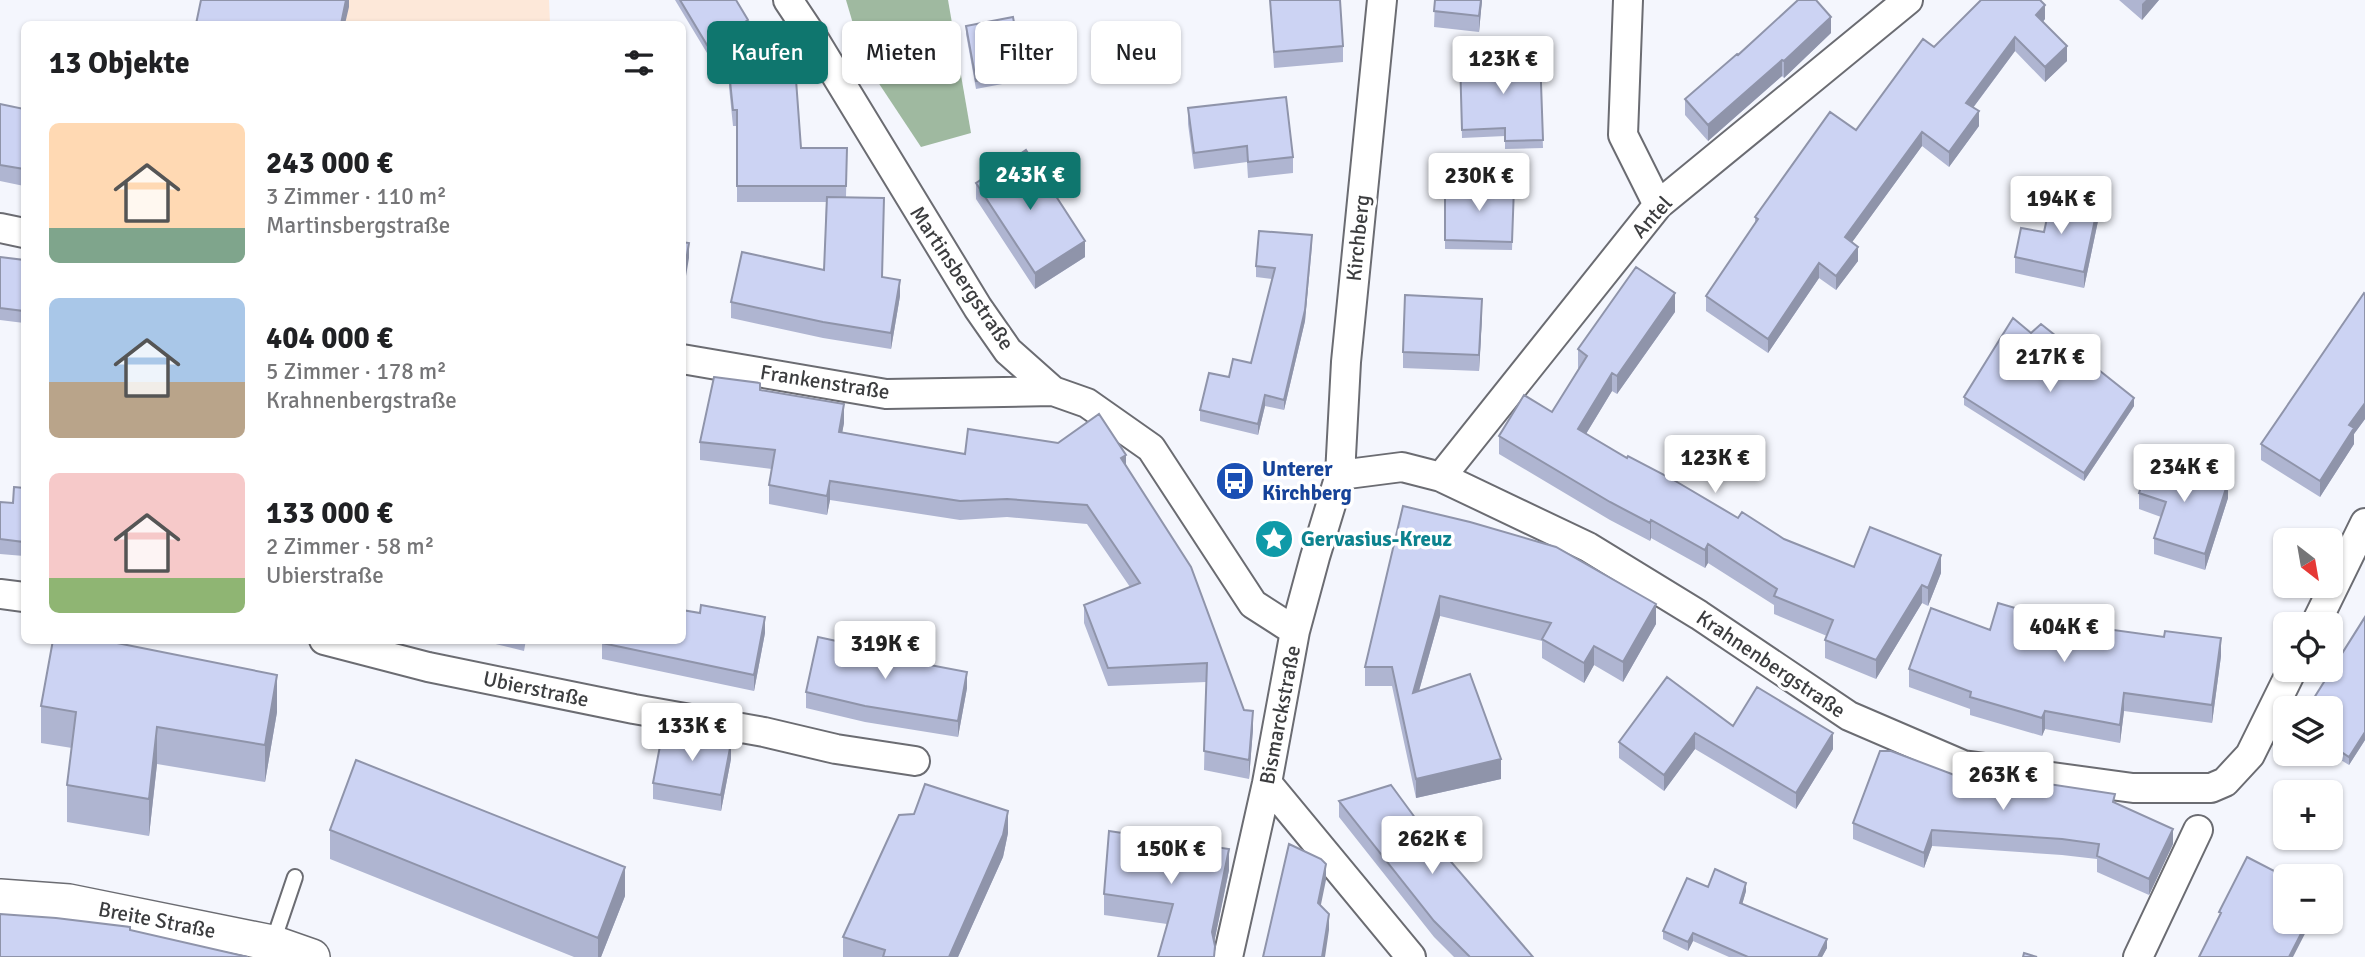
<!DOCTYPE html>
<html lang="de">
<meta charset="utf-8">
<style>
:root{--surface:#fff;--page:#f2f2f2;--text:#202124;--muted:#757577;--accent:#0f766e}
body{margin:0;font-family:Signika,sans-serif;background:var(--page);color:var(--text);height:100vh;display:flex;flex-direction:column;font-size:26px;white-space:nowrap}
*{box-sizing:border-box;margin:0}
p{font-size:23px;color:var(--muted)}
.icon{flex:none;width:38px;height:38px;fill:none;stroke:currentColor;stroke-width:2;stroke-linecap:round;stroke-linejoin:round}
.map{position:relative;flex:1;overflow:hidden}
.side{position:absolute;left:21px;top:21px;width:665px;height:623px;display:flex;flex-direction:column;background:var(--surface);border-radius:10px;box-shadow:0 2px 5px #0004}
.side>*{flex:none}
.top-card{position:absolute;left:707px;top:21px;width:665px;height:63px;display:flex;gap:14px}
.needle{width:46px;rotate:149deg}
.tools{position:absolute;left:2273px;top:528px;display:grid;gap:14px}
.tools a{display:grid;place-items:center;width:70px;height:70px;border-radius:10px;background:var(--surface);box-shadow:0 2px 5px #0004;font-size:35px}
.price{position:absolute;translate:-50% -60px;padding:0 16px;border-radius:7px;background:#fff;color:#222;font-size:23px;line-height:46px;filter:drop-shadow(0 2px 4px #0008)}
.price::after{content:'';position:absolute;left:50%;top:42px;width:21px;height:16px;margin-left:-10px;background:inherit;clip-path:polygon(0 0,100% 0,50% 100%)}
.price.active{background:var(--accent);color:#fff}
ul{padding:0;list-style:none}
li{display:flex;align-items:center;gap:21px;height:175px;padding:0 28px}
li span{display:grid;place-items:center;flex:none;width:196px;height:140px;border-radius:10px;color:#555}
li>.icon{margin-inline-start:auto}
span .icon{width:84px;height:84px;fill:#fffc;stroke-width:1}
li b{font-size:30px}
h2{display:flex;justify-content:space-between;align-items:center;height:84px;padding:0 28px;font-size:30px}
.chip{padding:0 24px;border-radius:10px;background:var(--surface);box-shadow:0 2px 5px #0004;font-size:24px;line-height:63px}
.chip.active{background:var(--accent);color:#fff}
.map>svg:first-child{display:block}
.education{fill:#fde8d9}
.forest{fill:#9fb9a0}
.lines{fill:none;stroke-linecap:round;stroke-linejoin:round}
.service-casing{stroke:#6b6c72;stroke-width:18}
.minor-casing{stroke:#6b6c72;stroke-width:32}
.tertiary-casing{stroke:#6b6c72;stroke-width:38}
.service{stroke:#fff;stroke-width:14}
.minor{stroke:#fff;stroke-width:28}
.tertiary{stroke:#fff;stroke-width:35}
.wall{fill:#afb5d1}
.shaded-wall{fill:#8f94aa}
.building{fill:#ccd3f3;stroke:#8f94aa;stroke-width:2}
.labels{text-anchor:middle;stroke-width:7;stroke-linejoin:round;paint-order:stroke}
.street-label{font-size:21px;fill:#3c3d3f;stroke:#fff}
.transit-label{font-size:21px;font-weight:bold;fill:#164399;stroke:#fff;text-anchor:start}
.culture-label{font-size:21px;font-weight:bold;fill:#0d838f;stroke:#fff;text-anchor:start}
</style>
<div class="map">
<svg width="2365" height="957" viewBox="0 0 2365 957">
<rect width="100%" height="100%" fill="#f4f6fd"/>
<path class="education" d="M202,0H549L550,24H198Z"/>
<path class="forest" d="M846,0H948L971,133L921,147L864,61Z"/>
<g class="lines">
<defs>
<path id="service" d="M273,942L295,877"/>
<path id="minor" d="M788,0L814,39L978,308L1008,351L1053,391L1087,403L1151,448L1253,604L1295,631
M1628,0L1623,135L1658,205
M0,228L24,233
M682,359L886,394L1053,391
M1340,475L1402,467L1441,477L1588,547L1699,615L1849,716L1963,765L2133,788H2211L2225,782L2250,755L2292,670
M1441,477L1658,205L1908,0
M0,594L24,597
M2315,625L2365,523
M324,640L428,667L634,709L764,732L836,749L915,761
M1267,783L1411,957
M1228,957L1267,783L1295,631L1315,557L1340,475L1346,362L1382,0
M2138,957L2198,830"/>
<path id="tertiary" d="M0,897L69,902L272,943L312,957"/>
</defs>
<use href="#service" class="service-casing"/>
<use href="#minor" class="minor-casing"/>
<use href="#tertiary" class="tertiary-casing"/>
<use href="#service" class="service"/>
<use href="#minor" class="minor"/>
<use href="#tertiary" class="tertiary"/>
</g>
<path class="wall" d="M675,0H736L748,28L707,53Z
M1270,0L1343,46V62L1274,68Z
M1435,0H1482L1479,32L1434,27Z
M2119,0H2159L2142,20Z
M2045,19L2043,22L2067,61L2045,82L2015,51L1973,108L1979,126L1949,167L1922,146L1852,242L1858,261L1836,290L1819,278L1768,353L1706,311V296L1755,224V217L1856,130L1934,47Z
M966,26L1023,72V80L976,89L966,34Z
M1831,33L1784,78L1782,76L1708,141L1685,115V99L1738,55Z
M1540,55L1543,148L1505,149V136L1462,138L1460,59Z
M729,71L801,148H847L846,197L884,214L882,277L900,296L891,349L823,338L731,318V302L824,270L826,202H737V126H733L729,87Z
M0,104L24,109V186L0,181Z
M1188,108L1293,157V173L1248,178L1247,162L1194,169L1188,124Z
M976,183L1085,257L1035,289L976,199Z
M1445,185L1514,187L1512,250L1445,249Z
M2098,221L2084,288L2015,273V257L2044,232Z
M1312,246L1305,321L1284,410L1265,406L1258,435L1200,421V410L1229,377L1251,363L1272,279L1256,277V266Z
M0,257L24,260V323L0,320Z
M2365,294V419L2354,434V444L2320,497L2261,460V444Z
M1675,312L1617,394L1612,391L1586,434L1627,458L1738,518L1784,539L1854,567L1941,573L1928,606L1922,603L1876,679L1825,658V640L1827,636L1774,614V605L1708,563L1705,568L1651,538L1650,541L1610,520L1499,454V436L1552,412L1579,368H1578V349Z
M1482,315L1479,371L1403,368V352Z
M2031,333L2134,406L2084,481L1964,405V397Z
M760,390L844,423L842,432L965,454L1126,465L1253,729L1249,779L1204,770L1206,682L1108,686L1084,623V605L1130,587L1087,524L1007,517L960,520L830,500L827,515L769,504V485L772,469L700,460V442Z
M24,488V556L0,554V502L13,503Z
M2139,493L2228,498L2205,570L2154,554V538L2161,517L2139,509Z
M1403,506L1656,624L1623,682L1594,665L1584,683L1542,658V641L1440,616L1419,691L1501,779L1416,798L1392,686H1365V667Z
M2365,617V740L2349,765L2331,754V709Z
M2070,624L2221,656L2212,723L2124,711L2120,743L2045,729L2042,736L1970,715V709L1909,687V669L1990,630Z
M765,633L754,691L602,659V643Z
M479,640H526L524,651Z
M878,656L967,688L958,737L865,722L806,708V692Z
M41,706L277,712L265,782L157,764L149,836L67,822V785L72,748L41,743Z
M1733,726L1833,749L1796,809L1695,749L1664,791L1619,758V742Z
M731,759L721,811L653,799V783Z
M1957,776L2115,803L2173,844L2149,895L2097,872V859L2062,855L1932,846L1924,868L1853,839V823Z
M1339,801L1427,834L1533,957H1454L1434,937L1339,817Z
M330,830L625,896L601,957H574L330,859Z
M1008,833L1003,857L958,957H843V937Z
M1229,870L1214,942L1215,957L1167,924L1104,915V894Z
M1708,887L1746,891L1742,904L1827,948L1822,957H1729L1693,941L1688,951L1663,939V931Z"/>
<path class="shaded-wall" d="M346,0H349V7L345,24H341Z
M1481,0H1482L1479,32V16Z
M2146,0H2159L2142,20V4Z
M2045,5V19L2036,29V15Z
M1831,17V33L1784,78V61Z
M748,20V28L707,53V45Z
M2015,37V51L1966,117V103Z
M2067,46V61L2045,82V67Z
M1782,60V76L1708,141V125Z
M1979,111V126L1949,167V152Z
M1922,132V146L1845,252V237Z
M2098,205V221L2084,288V272Z
M1312,235L1305,321L1284,410V400Z
M1085,241V257L1035,289V273Z
M689,243V258L682,300V285Z
M1858,247V261L1836,290V276Z
M1819,263V278L1768,353V339Z
M900,280V296L891,349V333Z
M1675,293V312L1617,394V376Z
M1482,299V315L1479,371V355Z
M1612,373V391L1578,447V429Z
M1265,395V406L1258,435V424Z
M2134,398V406L2084,481V473Z
M2365,403V419L2354,434V444L2320,497V481L2349,425Z
M844,404V423L839,450V432Z
M1126,455V473L1121,458Z
M830,481V500L827,515V496Z
M2228,482V498L2205,570V554Z
M1651,520V538L1650,541V523Z
M1708,544V563L1705,568V550Z
M1941,555V573L1928,606V588Z
M1922,585V603L1876,679V660Z
M1440,596V616L1413,712V693Z
M1656,604V624L1623,682V662Z
M765,617V633L754,691V675Z
M2221,638V656L2212,723V705Z
M1594,646V665L1584,683V663Z
M967,672V688L958,737V721Z
M277,675V712L265,782V745Z
M2124,693V711L2120,743V725Z
M1253,711V729L1249,779V760Z
M2045,711V729L2042,736V718Z
M157,727V764L149,836V799Z
M2365,732V740L2349,765V757Z
M1695,733V749L1664,791V775Z
M1833,733V749L1796,809V793Z
M731,743V759L721,811V795Z
M1501,759V779L1416,798V779Z
M1008,811V833L1003,857L958,957H949Z
M2173,829V844L2149,895V879Z
M1932,830V846L1924,868V853Z
M1229,849V870L1212,953V932Z
M1326,864V880L1318,919V903Z
M625,867V896L601,957H598V938Z
M1746,883V891L1740,912V903Z
M1329,914V930L1325,957H1322Z
M2307,922H2311L2293,957H2289Z
M1693,933V941L1688,951V942Z
M1827,939V948L1822,957H1818Z"/>
<path class="building" d="M201,0H346L341,24H196Z
M680,0H736L748,20L707,45Z
M1270,0H1340L1343,46L1274,52Z
M1435,0H1481L1479,16L1434,11Z
M1798,0H1816L1831,17L1784,61L1782,60L1708,125L1685,99L1737,54L1738,55Z
M1981,0H2040L2045,5L2036,15L2067,46L2045,67L2015,37L1966,103L1979,111L1949,152L1922,132L1845,237L1858,247L1836,276L1819,263L1768,339L1706,296L1758,219L1755,217L1830,112L1856,130L1923,39L1934,47Z
M1013,17L1023,72L976,81L966,26Z
M1540,55L1543,140L1505,141V128L1462,130L1460,59Z
M795,66L801,148H847L846,186H737V110H733L729,71Z
M1286,97L1293,157L1248,162L1247,146L1194,153L1188,108Z
M0,104L24,109V169L0,165Z
M1026,150L1085,241L1035,273L976,183Z
M1445,185L1514,187L1512,242L1445,240Z
M2052,195L2098,205L2084,272L2015,257L2021,228L2044,232Z
M827,197L884,198L882,277L900,280L891,333L823,322L731,302L742,252L824,270Z
M1259,231L1312,235L1305,310L1284,400L1265,395L1258,424L1200,410L1209,373L1229,377L1233,359L1251,363L1275,268L1256,266Z
M682,242L689,243L682,285Z
M0,257L24,260V311L0,308Z
M1636,267L1675,293L1617,376L1612,373L1578,429L1627,458L1628,456L1672,479L1738,518L1742,512L1784,539L1854,567L1870,527L1941,555L1928,588L1922,585L1876,660L1825,640L1833,620L1774,596L1777,589L1708,544L1705,550L1651,520L1650,523L1610,502L1499,436L1524,395L1552,412L1587,356L1578,349Z
M2364,293L2365,294V403L2349,425L2354,428L2320,481L2261,444Z
M1405,295L1482,299L1479,355L1403,352Z
M2013,318L2031,333L2041,324L2134,398L2084,473L1964,397Z
M714,377L760,383V390L844,404L839,432L965,454L968,429L1058,443L1099,414L1126,455L1121,458L1191,567L1244,710L1253,711L1249,760L1204,751L1207,663L1108,668L1084,605L1140,583L1087,505L1007,499L960,501L830,481L827,496L769,485L775,450L700,442Z
M2151,457L2228,482L2205,554L2154,538L2166,502L2139,493Z
M14,487L24,488V542L0,539V502L13,503Z
M1403,506L1470,522L1556,547L1656,604L1623,662L1594,646L1584,663L1542,639L1551,623L1440,596L1413,693L1470,674L1501,759L1416,779L1392,667H1365Z
M1998,603L2070,624L2164,637L2165,631L2221,638L2212,705L2124,693L2120,725L2045,711L2042,718L1970,697L1971,692L1909,669L1931,608L1990,630Z
M701,605L765,617L754,675L602,643L603,640H682V610L700,613Z
M2365,617V732L2349,757L2331,745V709H2307Z
M818,637L878,650L877,655L967,672L958,721L865,706L806,692Z
M53,640H102L277,675L265,745L157,727L149,799L67,785L76,712L41,706Z
M1667,677L1733,726L1757,687L1833,733L1796,793L1695,733L1664,775L1619,742Z
M663,730L731,743L721,795L653,783Z
M1880,751H1891L1957,776L2028,781L2115,794L2113,802L2173,829L2149,879L2097,856L2099,844L2062,839L1932,830L1924,853L1853,823Z
M356,760L625,867L598,938L330,830Z
M925,784L1008,811L1003,835L949,957H883L885,950L843,937L899,815L914,814Z
M1391,785L1427,834L1533,957H1470L1434,921L1339,801Z
M1109,831L1229,849L1212,932L1215,946L1214,957H1158L1173,904L1104,894Z
M1289,844L1321,859L1326,864L1318,903L1329,914L1322,957H1263Z
M2247,857L2286,877V922H2307L2289,957H2199L2221,913L2219,912Z
M1715,869L1746,883L1740,903L1827,939L1818,957H1748L1693,933L1688,942L1663,931L1687,878L1708,887Z
M0,914L56,918L130,927V930L248,957H0Z
M2024,953L2037,957H2023Z"/>
<defs>
<symbol id="bus-disc" viewBox="-11 -11 22 22"><circle r="9.5" fill="#1a4fb4" stroke="#fff"/><path d="M-5-6H5V4H4V6H2V4H-2V6H-4V4H-5ZM-3.5-4V0h7V-4ZM-3.5 1.2v1.5H-2V1.2ZM2 1.2v1.5H3.5V1.2Z" fill="#fff"/></symbol>
<symbol id="sight-disc" viewBox="-11 -11 22 22"><circle r="9.5" fill="#0f9aa8" stroke="#fff"/><path d="M0-6L1.8-2.2L6-1.7L2.9 1.2L3.7 5.4L0 3.3L-3.7 5.4L-2.9 1.2L-6-1.7L-1.8-2.2Z" fill="#fff"/></symbol>
</defs>
<g fill-rule="evenodd">
<use href="#bus-disc" x="1213" y="459" width="44" height="44"/>
<use href="#sight-disc" x="1252" y="517" width="44" height="44"/>
</g>
<g class="labels">
<g class="street-label">
<text transform="translate(1652 217) rotate(-48)" y="7">Antel</text>
<text transform="translate(1358 238) rotate(-84)" y="7">Kirchberg</text>
<text transform="translate(962 278) rotate(56)" y="7">Martinsbergstraße</text>
<text transform="translate(825 382) rotate(9)" y="7">Frankenstraße</text>
<text transform="translate(1771 664) rotate(34)" y="7">Krahnenbergstraße</text>
<text transform="translate(536 689) rotate(12)" y="7">Ubierstraße</text>
<text transform="translate(1280 715) rotate(-79)" y="7">Bismarckstraße</text>
<text transform="translate(157 920) rotate(11)" y="7">Breite Straße</text>
</g>
<g class="transit-label">
<text x="1262" y="476">Unterer<tspan x="1262" dy="24">Kirchberg</tspan></text>
</g>
<g class="culture-label">
<text x="1301" y="546">Gervasius-Kreuz</text>
</g>
</g>
</svg>
<div class="tools">
<a><svg class="needle" viewBox="-14 -14 28 28"><path d="M0-13l5 13h-10z" fill="#e53935"/><path d="M0 13l5-13h-10z" fill="#757577"/></svg></a>
<a><svg class="icon" aria-label="locate" viewBox="0 0 24 24"><circle cx="12" cy="12" r="6"/><path d="M12 2v4M12 18v4M2 12h4M18 12h4"/></svg></a>
<a><svg class="icon" aria-label="layers" viewBox="0 0 24 24"><path d="M12 4l9 5-9 5-9-5zM3 14l9 5 9-5"/></svg></a>
<a>+</a>
<a>−</a>
</div>
<b class="price" style="left:1503px;top:96px">123K €</b>
<b class="price active" style="left:1030px;top:212px">243K €</b>
<b class="price" style="left:1479px;top:213px">230K €</b>
<b class="price" style="left:2061px;top:236px">194K €</b>
<b class="price" style="left:2050px;top:394px">217K €</b>
<b class="price" style="left:1715px;top:495px">123K €</b>
<b class="price" style="left:2184px;top:504px">234K €</b>
<b class="price" style="left:2064px;top:664px">404K €</b>
<b class="price" style="left:885px;top:681px">319K €</b>
<b class="price" style="left:692px;top:763px">133K €</b>
<b class="price" style="left:2003px;top:812px">263K €</b>
<b class="price" style="left:1432px;top:876px">262K €</b>
<b class="price" style="left:1171px;top:886px">150K €</b>
<div class="top-card">
<a class="chip active">Kaufen</a>
<a class="chip">Mieten</a>
<a class="chip">Filter</a>
<a class="chip">Neu</a>
</div>
<section class="side">
<h2>13 Objekte<svg class="icon" aria-label="filters" viewBox="0 0 24 24"><path d="M4 7h16M4 17h16"/><circle cx="9" cy="7" r="2"/><circle cx="15" cy="17" r="2"/></svg></h2>
<ul>
<li><span style="background:linear-gradient(#ffd9b3 75%,#7fa58c 0)"><svg class="icon" aria-label="home" viewBox="0 0 24 24"><path d="M3 11l9-7 9 7M6 9v11h12V9"/></svg></span><div><b>243 000 €</b><p>3 Zimmer · 110 m²</p><p>Martinsbergstraße</p></div></li>
<li><span style="background:linear-gradient(#a9c7e8 60%,#b9a48a 0)"><svg class="icon" aria-label="home" viewBox="0 0 24 24"><path d="M3 11l9-7 9 7M6 9v11h12V9"/></svg></span><div><b>404 000 €</b><p>5 Zimmer · 178 m²</p><p>Krahnenbergstraße</p></div></li>
<li><span style="background:linear-gradient(#f6c9c9 75%,#8fb573 0)"><svg class="icon" aria-label="home" viewBox="0 0 24 24"><path d="M3 11l9-7 9 7M6 9v11h12V9"/></svg></span><div><b>133 000 €</b><p>2 Zimmer · 58 m²</p><p>Ubierstraße</p></div></li>
</ul>
</section>
</div>
